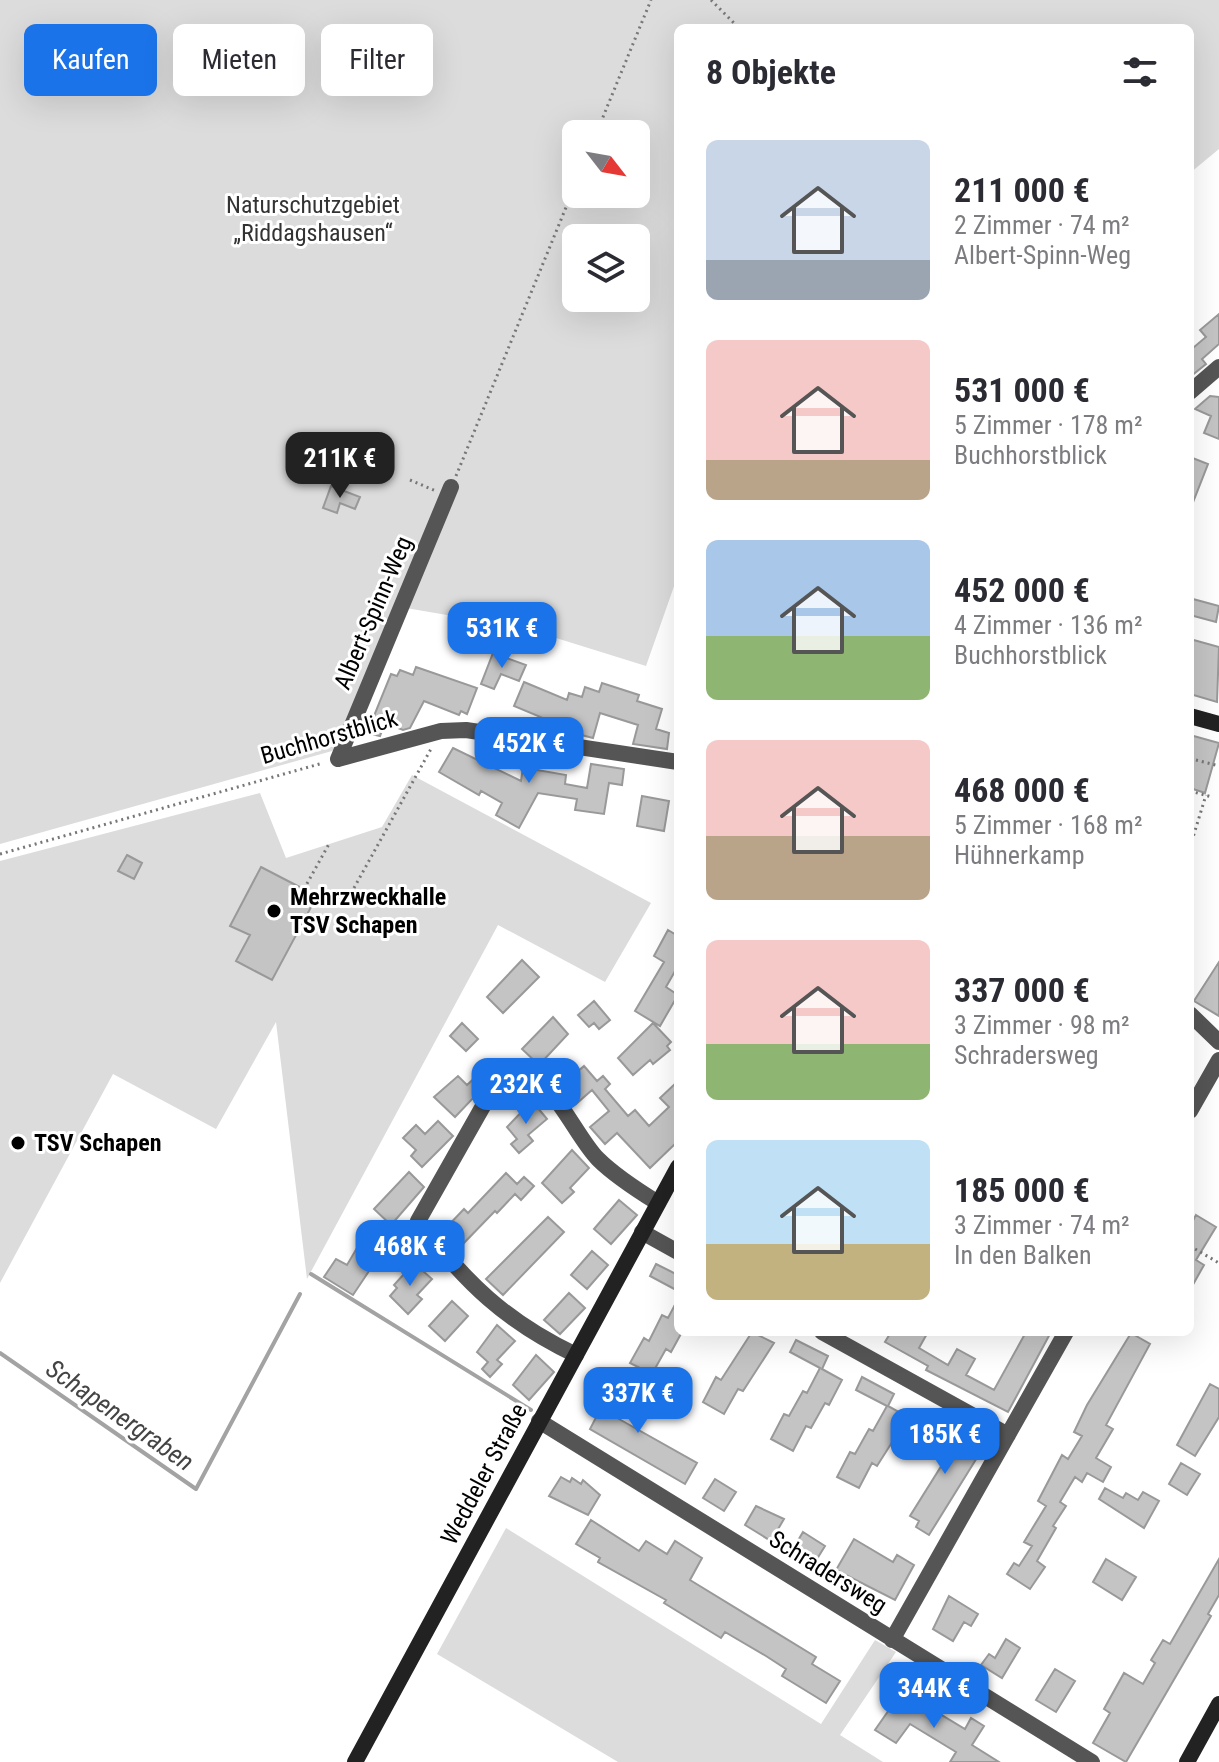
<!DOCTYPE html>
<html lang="de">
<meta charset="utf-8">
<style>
:root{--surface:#fff;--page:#f2f2f3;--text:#2b2b33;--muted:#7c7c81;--accent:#1a73e8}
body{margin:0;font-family:"Roboto Condensed",sans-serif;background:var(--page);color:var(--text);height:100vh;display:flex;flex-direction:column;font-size:30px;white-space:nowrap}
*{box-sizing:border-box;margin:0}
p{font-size:26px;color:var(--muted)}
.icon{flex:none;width:44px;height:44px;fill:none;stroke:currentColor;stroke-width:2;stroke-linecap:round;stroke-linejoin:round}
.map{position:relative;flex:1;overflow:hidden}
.sheet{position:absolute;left:674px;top:24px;width:520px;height:1312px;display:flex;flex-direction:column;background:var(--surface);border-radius:12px;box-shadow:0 8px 32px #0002}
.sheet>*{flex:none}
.guide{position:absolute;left:24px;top:24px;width:530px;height:72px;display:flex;gap:16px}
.needle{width:52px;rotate:121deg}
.fabs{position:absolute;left:562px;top:120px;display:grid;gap:16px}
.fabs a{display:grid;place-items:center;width:88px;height:88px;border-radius:12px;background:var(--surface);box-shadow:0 8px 32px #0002;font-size:40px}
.price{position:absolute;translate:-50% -68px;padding:0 18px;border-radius:16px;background:var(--accent);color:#fff;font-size:26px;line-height:52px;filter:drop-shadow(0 2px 4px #0008)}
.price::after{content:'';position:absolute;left:50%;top:48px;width:24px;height:18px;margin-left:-12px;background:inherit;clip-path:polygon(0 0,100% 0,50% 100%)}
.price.selected{background:#222;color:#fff}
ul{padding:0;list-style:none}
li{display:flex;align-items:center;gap:24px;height:200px;padding:0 32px}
li span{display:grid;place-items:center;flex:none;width:224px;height:160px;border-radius:12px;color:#555}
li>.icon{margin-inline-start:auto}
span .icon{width:96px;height:96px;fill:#fffc;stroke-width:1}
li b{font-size:34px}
h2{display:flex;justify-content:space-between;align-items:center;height:96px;padding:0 32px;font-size:34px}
.tag{padding:0 28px;border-radius:12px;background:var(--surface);box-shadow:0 8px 32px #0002;font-size:28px;line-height:72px}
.tag.selected{background:var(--accent);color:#fff}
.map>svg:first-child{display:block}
.green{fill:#dcdcdc;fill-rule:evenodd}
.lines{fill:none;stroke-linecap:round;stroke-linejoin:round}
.stream{stroke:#a3a3a3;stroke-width:4}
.building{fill:#c4c4c4;stroke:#999;stroke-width:2}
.path{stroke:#777;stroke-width:3;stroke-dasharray:2 4;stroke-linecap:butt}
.street{stroke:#555;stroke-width:16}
.secondary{stroke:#222;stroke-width:16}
.poi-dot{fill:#000;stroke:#fff;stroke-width:3}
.labels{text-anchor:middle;stroke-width:6;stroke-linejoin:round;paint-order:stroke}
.park-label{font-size:24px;fill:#333;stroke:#fff}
.street-label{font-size:24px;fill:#000;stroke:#fff}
.poi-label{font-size:24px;font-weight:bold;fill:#000;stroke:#fff;text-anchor:start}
.water-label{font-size:26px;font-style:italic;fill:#444;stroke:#fff}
</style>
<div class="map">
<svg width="1219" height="1762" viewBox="0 0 1219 1762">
<rect width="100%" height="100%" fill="#fff"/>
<path class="green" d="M0,0H1219V149L1190,173V28H678V575L646,666L524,628L406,608L351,742L332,751L0,844ZM576,134H636V194H576ZM576,238H636V298H576Z
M412,775L651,903L605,982L498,925L307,1279L276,1022L216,1129L113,1074L0,1283V861L260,793L286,858L382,827Z
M506,1528L821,1724L875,1640L896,1652L840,1735L883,1762H618L437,1654Z"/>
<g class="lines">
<path class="stream" d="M311,1274L531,1410
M0,1353L196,1489L300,1294"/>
</g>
<path class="building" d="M1219,314V344L1202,359L1206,364L1190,377V345L1193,348L1206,337L1200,330Z
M1210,396L1219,397V439L1204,433L1211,416L1195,409Z
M1190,457L1208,464L1190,510Z
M331,486L360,497L355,509L340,503L337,513L323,508Z
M1193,599L1219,606L1216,622L1190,615Z
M1190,639L1219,647L1217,702L1190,694Z
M493,653L526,665L519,681L501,674L494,689L481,684Z
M416,667L477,688L467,714L461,711L459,715L424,701L410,728L403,730L385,723L380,736L367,733L391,674L397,676L400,670L413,675Z
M524,682L567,700L569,693L582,697L585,687L599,692L602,683L639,695L637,701L662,709L656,729L669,733L667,749L633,744L638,725L600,713L593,738L554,728L555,723L514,706Z
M1190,735L1219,743L1205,793L1190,788Z
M453,748L521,781L525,753L540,755L537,770L566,775L565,784L587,788L591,764L624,769L622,785L609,783L604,814L575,810L577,799L538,793L519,828L496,815L502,803L481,791L479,795L439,772Z
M642,796L669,801L664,831L637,826Z
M127,855L142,863L134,879L118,871Z
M261,867L317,896L272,980L236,961L250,935L230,926Z
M668,930L678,936V966L666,987L678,995L660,1026L635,1011L664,962L654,956Z
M522,960L539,977L503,1013L487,997Z
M1219,962V1016L1194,1001Z
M594,1001L610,1020L599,1029L594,1023L589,1027L578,1015Z
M553,1017L568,1034L539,1065L522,1049Z
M462,1023L478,1039L466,1051L450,1036Z
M653,1023L671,1042L667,1046L670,1050L653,1064L650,1060L633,1075L618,1058Z
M584,1066L597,1081L603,1076L610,1084L605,1089L628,1116L635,1110L649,1126L669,1107L660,1098L678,1081V1141L650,1168L617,1133L605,1144L590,1127L609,1111L592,1090L576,1104L561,1086Z
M480,1073L486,1079L477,1094L455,1117L434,1097L458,1076L467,1085Z
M532,1101L547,1119L528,1135L533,1141L519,1153L511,1144L517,1139L507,1127Z
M438,1121L453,1136L422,1167L411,1156L416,1150L403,1138L416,1125L425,1134Z
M572,1150L589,1168L570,1188L574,1192L562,1203L542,1183Z
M409,1172L424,1187L391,1225L374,1209Z
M506,1173L517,1184L524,1177L534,1186L521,1200L515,1194L497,1213L495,1211L460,1247L443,1231L464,1209L468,1213Z
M619,1200L637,1215L611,1244L594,1229Z
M1196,1215L1216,1227L1196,1260L1204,1265L1190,1290V1226Z
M548,1217L564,1232L503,1295L486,1279Z
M367,1231L387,1244L353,1295L324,1277L336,1259L347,1265Z
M592,1251L608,1265L587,1289L571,1275Z
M414,1263L432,1279L417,1295L422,1299L408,1314L390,1296L397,1288L394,1285Z
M656,1264L678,1275V1291L650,1276Z
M569,1293L585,1308L560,1334L544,1320Z
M678,1299V1332H682L671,1352L666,1349L652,1374L630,1363L644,1338L649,1341L662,1315L668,1318Z
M452,1301L468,1316L445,1341L429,1326Z
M497,1325L515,1341L497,1360L502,1364L490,1377L482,1369L488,1362L477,1352Z
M752,1332L774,1343L743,1391L738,1389L724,1414L703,1402L716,1377L721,1380Z
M891,1332H928L919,1348L948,1365L957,1349L975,1359L966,1375L994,1390L1026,1332H1051L1008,1412L926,1370L928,1366L885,1342Z
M1131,1333L1150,1344L1106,1425L1113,1429L1096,1458L1111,1467L1103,1482L1087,1473L1082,1482L1075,1477L1060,1502L1066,1506L1053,1526L1056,1528L1037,1561L1045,1567L1030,1589L1007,1574L1014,1563L1019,1566L1032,1546L1024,1542L1046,1506L1038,1501L1062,1455L1068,1459L1082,1436L1074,1432L1087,1405Z
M796,1340L828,1356L822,1369L842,1380L829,1405L825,1403L811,1428L806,1426L793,1451L771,1439L784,1414L789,1416L803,1391L807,1393L820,1368L790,1352Z
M536,1355L554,1372L529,1400L513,1385Z
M619,1373L631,1380L625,1391L633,1395L619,1419L697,1463L685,1484L590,1429Z
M862,1377L894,1394L888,1406L908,1417L877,1466L872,1463L859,1488L837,1477L850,1452L855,1454L869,1429L873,1431L887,1406L856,1390Z
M1210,1384L1219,1389V1417L1195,1456L1177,1445Z
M932,1416L983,1448L929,1535L916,1527L919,1521L910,1516L955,1444L926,1427Z
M1181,1463L1200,1474L1187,1495L1169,1484Z
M561,1477L570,1482L572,1478L581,1484L583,1480L600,1495L588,1515L549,1496Z
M715,1479L736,1492L724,1511L703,1498Z
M1105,1488L1123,1498L1126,1493L1138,1500L1143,1492L1159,1501L1144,1528L1099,1499Z
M756,1506L784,1519L771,1541L745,1525Z
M591,1520L639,1551L646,1541L667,1554L675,1541L702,1558L690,1580L816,1657L812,1664L840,1681L826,1703L782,1676L786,1669L766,1656L725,1632L721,1638L664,1603L666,1600L598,1562L600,1558L576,1544Z
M803,1532L825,1546L812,1567L790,1554Z
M854,1539L893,1562L897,1555L914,1565L895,1600L836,1570Z
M1106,1559L1136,1577L1122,1600L1093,1582Z
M1219,1559V1595L1208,1614L1211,1616L1126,1762L1093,1743L1110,1713L1104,1709L1124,1673L1143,1684L1155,1663L1151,1660L1163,1640L1170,1644Z
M949,1596L978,1614L971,1626L964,1622L953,1641L933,1629Z
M1006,1639L1020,1648L1002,1678L981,1665L989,1654L995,1658Z
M1055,1669L1075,1681L1056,1712L1036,1700Z
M898,1697L912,1705L915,1699L965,1729L971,1718L984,1726L972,1745L999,1762H950L956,1752L910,1724L896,1743L875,1730Z"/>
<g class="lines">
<path class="path" d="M711,0L739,28
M596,134L651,0
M456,476L576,183
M410,480L436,491
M1196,760L1219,766
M1190,791L1212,797
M1190,847L1206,795
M0,854L323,763
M304,889L329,844
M325,896L344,906L431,749
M1190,1246L1219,1263"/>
<path class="street" d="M1190,392L1219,367
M338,759L441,731L466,730L678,762
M338,759L451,487
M1190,1014L1219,1042
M1190,1111L1219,1060
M642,1232L678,1252
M822,1332L1008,1435
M576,1355C506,1322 465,1282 418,1221L495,1085L510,1067C549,1068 574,1135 598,1159C615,1176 637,1190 658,1203
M539,1421L1092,1762
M892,1640L1066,1332"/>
<path class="secondary" d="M1190,716L1219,724
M355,1762L678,1167
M1187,1762L1219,1704"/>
</g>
<g class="poi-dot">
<circle cx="274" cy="911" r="8"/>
<circle cx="18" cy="1143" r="8"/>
</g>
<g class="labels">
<g class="park-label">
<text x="313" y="213">Naturschutzgebiet<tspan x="313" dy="28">„Riddagshausen“</tspan></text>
</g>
<g class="street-label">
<text transform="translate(373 613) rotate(-67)" y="8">Albert-Spinn-Weg</text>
<text transform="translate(329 737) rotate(-16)" y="8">Buchhorstblick</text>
<text transform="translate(484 1474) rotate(-62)" y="8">Weddeler Straße</text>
<text transform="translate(828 1572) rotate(32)" y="8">Schradersweg</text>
</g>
<g class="poi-label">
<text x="290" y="905">Mehrzweckhalle<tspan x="290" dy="28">TSV Schapen</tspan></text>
<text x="34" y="1151">TSV Schapen</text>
</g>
<g class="water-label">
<text transform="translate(120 1415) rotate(35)" y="9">Schapenergraben</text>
</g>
</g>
</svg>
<div class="fabs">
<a><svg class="needle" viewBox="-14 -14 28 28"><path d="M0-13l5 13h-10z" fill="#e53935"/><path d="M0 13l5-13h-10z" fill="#7c7c81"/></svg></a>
<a><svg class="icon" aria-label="layers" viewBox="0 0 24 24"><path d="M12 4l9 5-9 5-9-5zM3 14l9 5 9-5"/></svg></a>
</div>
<b class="price selected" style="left:340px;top:500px">211K €</b>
<b class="price" style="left:502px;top:670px">531K €</b>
<b class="price" style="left:529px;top:785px">452K €</b>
<b class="price" style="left:526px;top:1126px">232K €</b>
<b class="price" style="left:410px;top:1288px">468K €</b>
<b class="price" style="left:638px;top:1435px">337K €</b>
<b class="price" style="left:945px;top:1476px">185K €</b>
<b class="price" style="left:934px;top:1730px">344K €</b>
<div class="guide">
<a class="tag selected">Kaufen</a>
<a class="tag">Mieten</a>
<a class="tag">Filter</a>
</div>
<section class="sheet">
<h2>8 Objekte<svg class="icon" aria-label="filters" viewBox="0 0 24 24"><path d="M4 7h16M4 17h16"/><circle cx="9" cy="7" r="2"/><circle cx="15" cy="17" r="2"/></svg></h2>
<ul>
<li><span style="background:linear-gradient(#c9d6e8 75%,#9aa5b1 0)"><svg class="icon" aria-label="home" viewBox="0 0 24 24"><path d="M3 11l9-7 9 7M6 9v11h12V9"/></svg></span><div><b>211 000 €</b><p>2 Zimmer · 74 m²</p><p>Albert-Spinn-Weg</p></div></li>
<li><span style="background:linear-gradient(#f6c9c9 75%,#b9a48a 0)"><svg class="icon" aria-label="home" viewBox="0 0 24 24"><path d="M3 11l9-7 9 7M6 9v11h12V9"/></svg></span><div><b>531 000 €</b><p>5 Zimmer · 178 m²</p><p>Buchhorstblick</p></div></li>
<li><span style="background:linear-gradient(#a9c7e8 60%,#8fb573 0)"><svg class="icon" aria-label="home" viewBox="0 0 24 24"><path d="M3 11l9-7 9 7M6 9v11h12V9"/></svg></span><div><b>452 000 €</b><p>4 Zimmer · 136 m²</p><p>Buchhorstblick</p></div></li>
<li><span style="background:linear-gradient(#f6c9c9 60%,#b9a48a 0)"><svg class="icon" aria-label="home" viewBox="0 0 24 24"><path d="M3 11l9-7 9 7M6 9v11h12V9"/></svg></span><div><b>468 000 €</b><p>5 Zimmer · 168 m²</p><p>Hühnerkamp</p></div></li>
<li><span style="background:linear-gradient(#f6c9c9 65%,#8fb573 0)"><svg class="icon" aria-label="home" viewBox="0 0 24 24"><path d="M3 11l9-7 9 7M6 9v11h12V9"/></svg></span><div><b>337 000 €</b><p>3 Zimmer · 98 m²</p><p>Schradersweg</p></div></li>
<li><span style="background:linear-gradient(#bfe0f5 65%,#c2b280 0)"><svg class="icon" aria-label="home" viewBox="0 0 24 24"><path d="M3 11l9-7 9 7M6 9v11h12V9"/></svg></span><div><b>185 000 €</b><p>3 Zimmer · 74 m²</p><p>In den Balken</p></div></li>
</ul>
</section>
</div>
